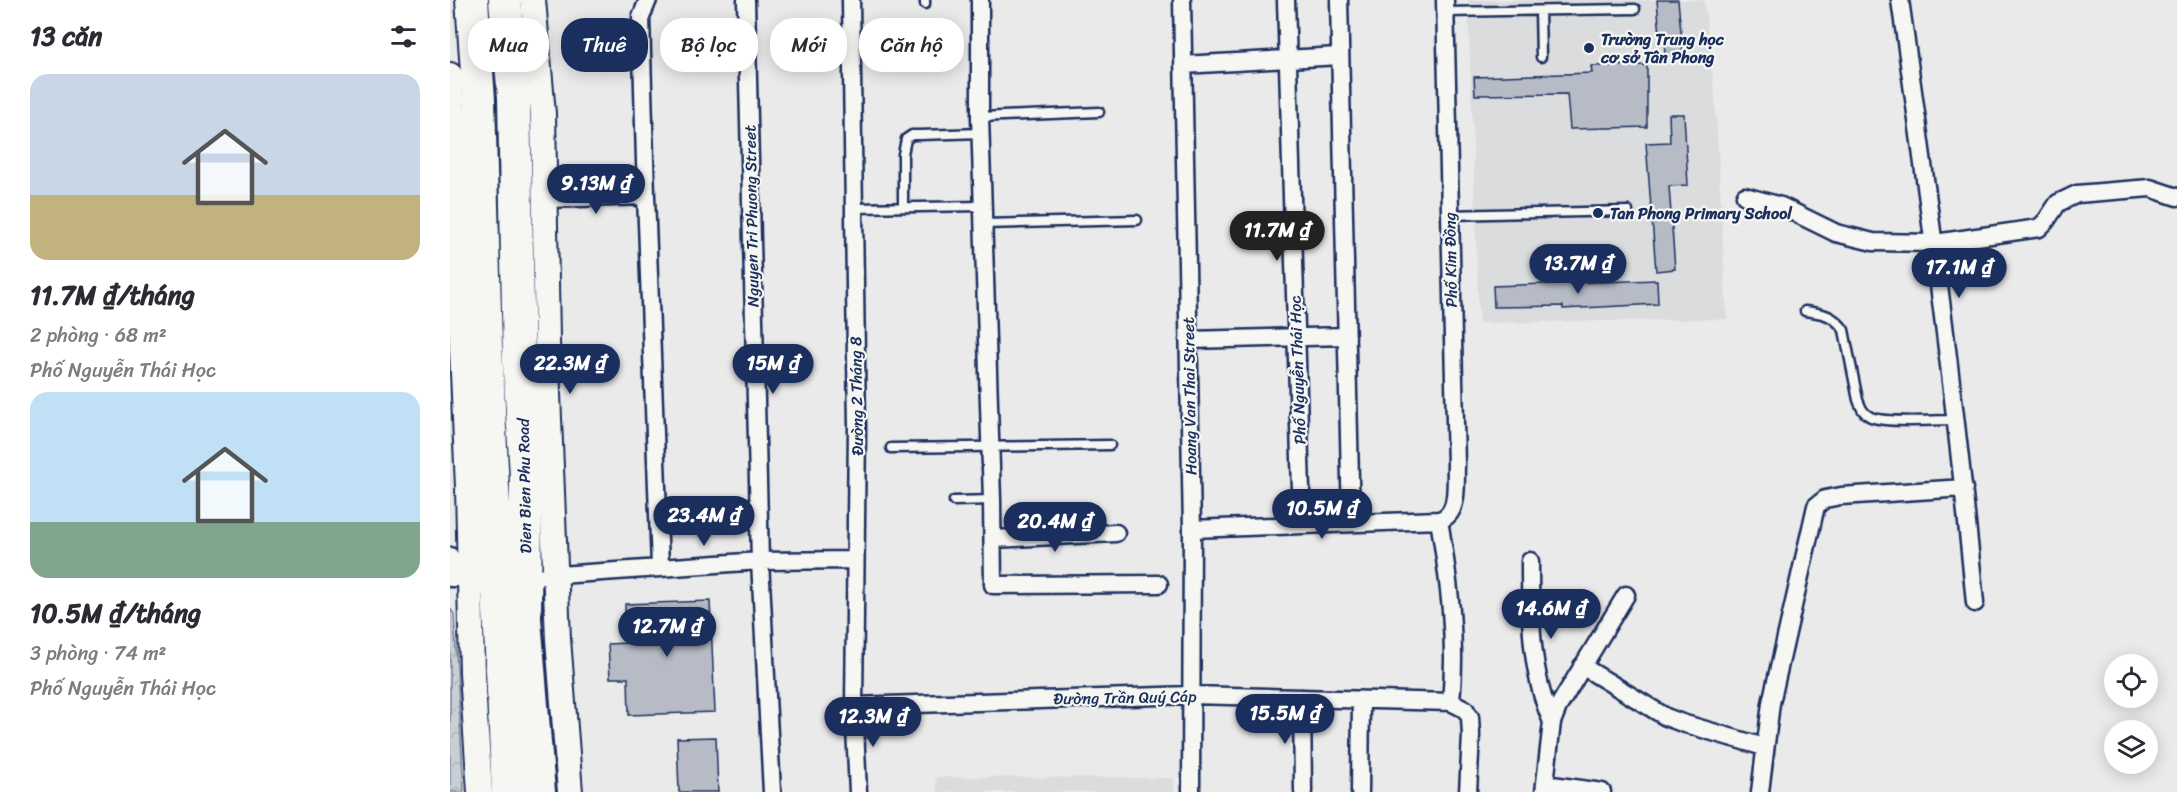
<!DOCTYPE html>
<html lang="vi">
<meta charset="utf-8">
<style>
:root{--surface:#fff;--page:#f7f7f7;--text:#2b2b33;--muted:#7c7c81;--accent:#1b2f5e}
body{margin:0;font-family:Sriracha,sans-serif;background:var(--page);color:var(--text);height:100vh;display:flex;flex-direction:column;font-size:22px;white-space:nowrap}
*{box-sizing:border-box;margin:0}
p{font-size:20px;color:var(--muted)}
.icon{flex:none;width:33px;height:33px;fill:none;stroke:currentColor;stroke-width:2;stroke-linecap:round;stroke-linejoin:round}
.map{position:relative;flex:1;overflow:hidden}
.panel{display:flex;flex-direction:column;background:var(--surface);width:450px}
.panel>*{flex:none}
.hud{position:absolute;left:18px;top:18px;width:570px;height:54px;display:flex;gap:12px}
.fabs{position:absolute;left:1654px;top:654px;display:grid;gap:12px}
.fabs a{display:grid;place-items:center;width:54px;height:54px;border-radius:50%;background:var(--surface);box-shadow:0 3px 15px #0003;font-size:30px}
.price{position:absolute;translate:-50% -51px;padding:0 14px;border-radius:21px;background:var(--accent);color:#fff;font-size:20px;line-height:39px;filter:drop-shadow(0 2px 3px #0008)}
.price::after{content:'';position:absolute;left:50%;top:36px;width:18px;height:14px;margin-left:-9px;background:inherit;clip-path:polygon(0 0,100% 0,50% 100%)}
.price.selected{background:#222;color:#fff}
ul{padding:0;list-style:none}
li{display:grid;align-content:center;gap:12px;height:318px;padding:0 30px}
li span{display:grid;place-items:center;height:186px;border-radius:18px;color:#555}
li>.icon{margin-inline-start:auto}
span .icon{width:108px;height:108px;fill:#fffc;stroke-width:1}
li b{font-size:26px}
h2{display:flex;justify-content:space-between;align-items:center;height:72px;padding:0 30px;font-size:26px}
.tag{padding:0 21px;border-radius:24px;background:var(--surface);box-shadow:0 3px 15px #0003;font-size:21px;line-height:54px}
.tag.selected{background:var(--accent);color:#fff}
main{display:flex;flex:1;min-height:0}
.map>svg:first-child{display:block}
.built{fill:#dadcde}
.park{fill:url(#park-crowns);stroke:#727e9a;stroke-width:1.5}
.building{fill:#b6bbc6;stroke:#1b2f5e;stroke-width:1.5}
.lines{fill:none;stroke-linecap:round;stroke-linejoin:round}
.lane-casing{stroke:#1b2f5e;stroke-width:13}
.street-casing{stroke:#1b2f5e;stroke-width:21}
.secondary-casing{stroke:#1b2f5e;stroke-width:28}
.highway-casing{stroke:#1b2f5e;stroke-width:36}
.lane{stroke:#f6f6f2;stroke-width:8}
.street{stroke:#f6f6f2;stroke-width:16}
.secondary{stroke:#f6f6f2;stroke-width:24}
.highway{stroke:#f6f6f2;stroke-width:32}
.poi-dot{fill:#1b2f5e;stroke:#f6f6f2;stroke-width:2}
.labels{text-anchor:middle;stroke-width:4.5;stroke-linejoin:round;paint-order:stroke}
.poi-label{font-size:16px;font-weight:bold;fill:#1b2f5e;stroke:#f6f6f2;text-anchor:start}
.street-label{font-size:16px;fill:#1b2f5e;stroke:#f6f6f2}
</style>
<main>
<section class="panel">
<h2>13 căn<svg class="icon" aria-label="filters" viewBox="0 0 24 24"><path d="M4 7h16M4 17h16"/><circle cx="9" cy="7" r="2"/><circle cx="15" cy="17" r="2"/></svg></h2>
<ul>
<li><span style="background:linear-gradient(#c9d6e8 65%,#c2b280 0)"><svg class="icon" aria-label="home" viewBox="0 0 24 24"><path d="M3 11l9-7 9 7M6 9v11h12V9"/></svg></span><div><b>11.7M ₫/tháng</b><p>2 phòng · 68 m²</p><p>Phố Nguyễn Thái Học</p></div></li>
<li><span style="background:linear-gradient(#bfe0f5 70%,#7fa58c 0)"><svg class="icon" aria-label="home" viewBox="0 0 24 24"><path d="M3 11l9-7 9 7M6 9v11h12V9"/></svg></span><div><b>10.5M ₫/tháng</b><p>3 phòng · 74 m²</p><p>Phố Nguyễn Thái Học</p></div></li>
</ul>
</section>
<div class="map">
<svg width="1727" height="792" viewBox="0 0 1727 792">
<defs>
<pattern id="park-crowns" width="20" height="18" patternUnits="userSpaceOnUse" patternTransform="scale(1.5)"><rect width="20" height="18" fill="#caced5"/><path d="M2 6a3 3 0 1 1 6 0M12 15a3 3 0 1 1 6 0" fill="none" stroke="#adb1b9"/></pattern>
</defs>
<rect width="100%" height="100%" fill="#e9eae9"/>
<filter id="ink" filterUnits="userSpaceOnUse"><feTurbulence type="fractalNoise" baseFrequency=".0167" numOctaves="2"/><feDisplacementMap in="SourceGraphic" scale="12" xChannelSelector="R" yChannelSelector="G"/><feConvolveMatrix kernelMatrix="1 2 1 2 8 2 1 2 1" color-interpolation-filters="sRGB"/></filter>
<g filter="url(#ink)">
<path class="built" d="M1018,0H1254L1265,96L1277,319L1029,323Z
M486,777L724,778V792H487Z"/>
<path class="park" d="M0,608L4,614L14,792H0Z"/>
<path class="building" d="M1207,0H1228L1233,54L1215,56L1214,36H1210Z
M1197,65V127L1120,129L1117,94L1025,95L1024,77L1142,73L1141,66Z
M1219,114H1234L1238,185L1219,186L1225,269L1206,271L1196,143L1220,142Z
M1207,280L1208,304L1113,309V306L1044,307L1043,286Z
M260,601L265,712L179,715L178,678H160L158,644L176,643L175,604Z
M266,737L268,792H229L227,738Z"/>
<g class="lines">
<defs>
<path id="lane" d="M475,0V4
M1090,11L1091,57
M996,12L1185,9
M530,117L649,112
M453,206V154L456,139L462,135H470L531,133
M404,208L533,206
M999,215L1178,211
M533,224L687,220
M1355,311C1372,313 1384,315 1394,330L1408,400C1411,407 1412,412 1419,416C1431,424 1489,420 1506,420
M441,448L660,445
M504,501L542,500"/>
<path id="street" d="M198,0L191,17L196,196L210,566
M296,0L310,561L322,792
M401,0L407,427L404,706L408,792
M530,0V117L542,500L543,585L709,584
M732,0L742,529L741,792
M836,0L852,523
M889,0L901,523
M1450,0C1479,201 1506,401 1525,603
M733,65L889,56
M1295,196L1331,206L1386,233L1423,242L1485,243L1589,228L1596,221L1608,203L1627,194L1700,188L1727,197
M95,199L196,196
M738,340L897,336
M989,520C999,581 1007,640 1001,702
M742,529L989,520C1010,515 1005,483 1006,465L995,0
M543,539L666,533
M0,556L6,578
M1080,561C1080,615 1080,672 1102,722
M95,576L310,561L405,560
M0,578H30
M1132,666L1216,717L1232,723L1314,747
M852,698L853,792
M404,706L741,695L1001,702L1015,709L1020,717L1021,735L1018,792
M1095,784L1152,792
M910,792L911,700
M1094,792L1102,722L1108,707L1176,595
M1310,792L1321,703L1366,506L1375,499L1391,496L1514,488"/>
<path id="secondary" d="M83,0L93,114L98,394L108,639L120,792
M0,75L18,487L22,673L30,792"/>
<path id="highway" d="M22,0L29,100L36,347L58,792
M55,0L64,97L69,363L76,475L75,619L89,792"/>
</defs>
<use href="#lane" class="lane-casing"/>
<use href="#street" class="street-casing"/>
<use href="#secondary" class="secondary-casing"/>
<use href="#highway" class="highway-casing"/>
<use href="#lane" class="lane"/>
<use href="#street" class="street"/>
<use href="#secondary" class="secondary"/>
<use href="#highway" class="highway"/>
</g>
</g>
<g class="poi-dot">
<circle cx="1139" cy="48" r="6"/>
<circle cx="1148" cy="213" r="6"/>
</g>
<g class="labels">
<g class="poi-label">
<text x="1151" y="45">Trường Trung học<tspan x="1151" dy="18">cơ sở Tân Phong</tspan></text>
<text x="1160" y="219">Tan Phong Primary School</text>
</g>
<g class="street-label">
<text transform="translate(301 216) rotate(-91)" y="6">Nguyen Tri Phuong Street</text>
<text transform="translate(1000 260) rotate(-91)" y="6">Phố Kim Đồng</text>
<text transform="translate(847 370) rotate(-92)" y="6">Phố Nguyễn Thái Học</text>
<text transform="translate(406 396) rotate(-91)" y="6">Đường 2 Tháng 8</text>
<text transform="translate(739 396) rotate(-91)" y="6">Hoang Van Thai Street</text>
<text transform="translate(74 486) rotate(-91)" y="6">Dien Bien Phu Road</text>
<text transform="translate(675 697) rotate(-1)" y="6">Đường Trần Quý Cáp</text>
</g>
</g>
</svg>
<div class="fabs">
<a><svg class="icon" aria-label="locate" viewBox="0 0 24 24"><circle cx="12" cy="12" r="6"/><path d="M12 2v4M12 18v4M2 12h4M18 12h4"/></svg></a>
<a><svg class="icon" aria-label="layers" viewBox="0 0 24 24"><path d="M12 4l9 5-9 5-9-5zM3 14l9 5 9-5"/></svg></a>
</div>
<b class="price" style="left:146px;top:215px">9.13M ₫</b>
<b class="price selected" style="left:827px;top:262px">11.7M ₫</b>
<b class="price" style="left:1128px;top:295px">13.7M ₫</b>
<b class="price" style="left:1509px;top:299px">17.1M ₫</b>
<b class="price" style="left:120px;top:395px">22.3M ₫</b>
<b class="price" style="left:323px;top:395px">15M ₫</b>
<b class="price" style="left:872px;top:540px">10.5M ₫</b>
<b class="price" style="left:254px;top:547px">23.4M ₫</b>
<b class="price" style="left:605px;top:553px">20.4M ₫</b>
<b class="price" style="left:1101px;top:640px">14.6M ₫</b>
<b class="price" style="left:217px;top:658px">12.7M ₫</b>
<b class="price" style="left:835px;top:745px">15.5M ₫</b>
<b class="price" style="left:423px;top:748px">12.3M ₫</b>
<div class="hud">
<a class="tag">Mua</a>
<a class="tag selected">Thuê</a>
<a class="tag">Bộ lọc</a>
<a class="tag">Mới</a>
<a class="tag">Căn hộ</a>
</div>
</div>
</main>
